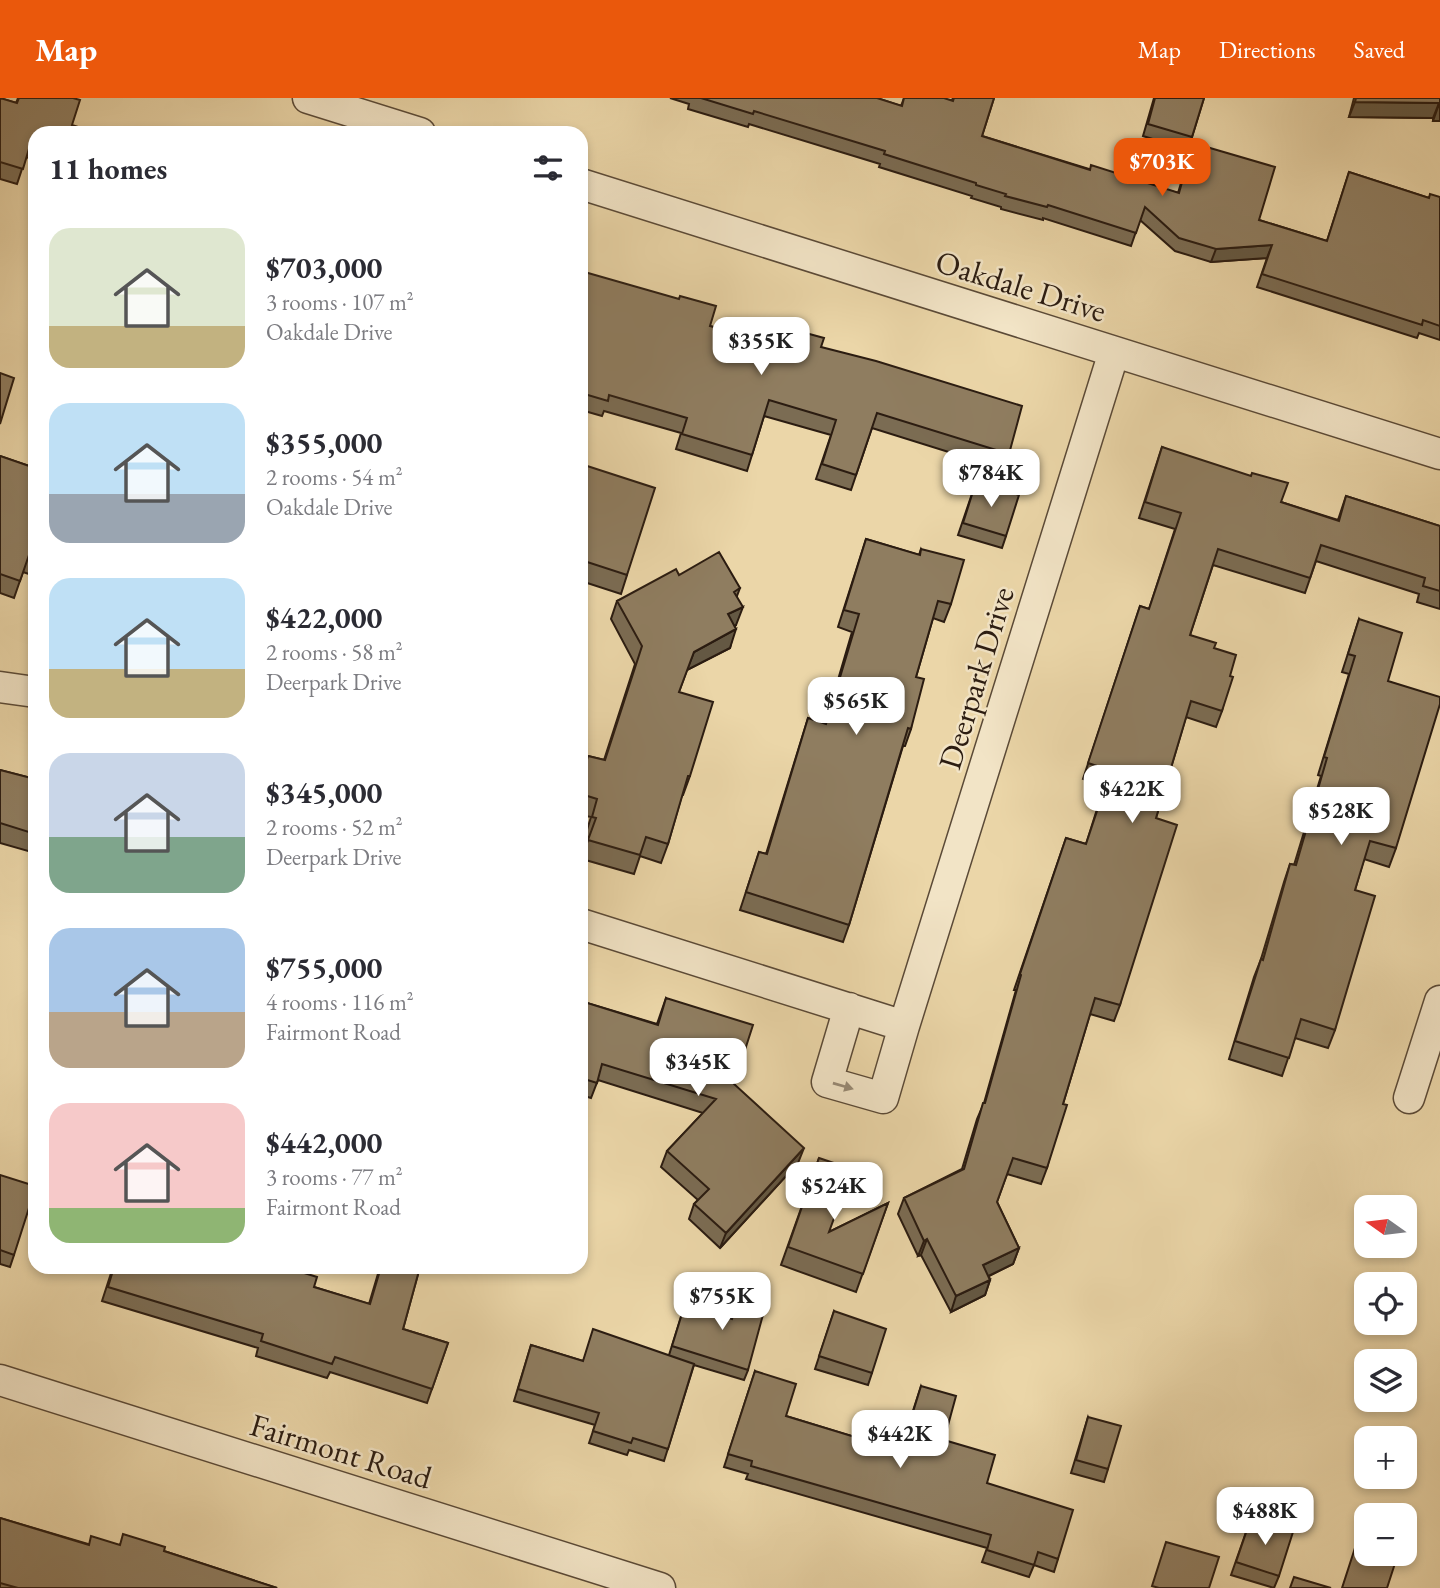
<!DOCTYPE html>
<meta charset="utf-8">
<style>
:root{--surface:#fff;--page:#f2f2f3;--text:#2b2b33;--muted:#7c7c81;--accent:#ea580c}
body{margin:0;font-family:"EB Garamond",serif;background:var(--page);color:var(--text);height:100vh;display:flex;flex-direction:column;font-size:26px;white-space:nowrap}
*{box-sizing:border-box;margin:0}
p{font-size:23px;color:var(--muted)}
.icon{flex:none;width:38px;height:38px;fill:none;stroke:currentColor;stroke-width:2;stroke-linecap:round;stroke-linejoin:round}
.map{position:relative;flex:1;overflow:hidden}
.panel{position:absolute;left:28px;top:28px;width:560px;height:1148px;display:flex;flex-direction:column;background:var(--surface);border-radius:21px;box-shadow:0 4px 10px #0003}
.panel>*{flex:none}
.needle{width:46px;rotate:284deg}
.controls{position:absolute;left:1354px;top:1097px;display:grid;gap:14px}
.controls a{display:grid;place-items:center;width:63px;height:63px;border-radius:14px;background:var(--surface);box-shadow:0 4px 10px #0003;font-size:35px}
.price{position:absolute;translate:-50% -60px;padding:0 16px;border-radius:14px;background:#fff;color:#222;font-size:23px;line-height:46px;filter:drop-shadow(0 2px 4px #0008)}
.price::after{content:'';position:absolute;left:50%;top:42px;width:21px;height:16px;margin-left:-10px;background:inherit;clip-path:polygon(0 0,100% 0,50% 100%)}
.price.current{background:var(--accent);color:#fff}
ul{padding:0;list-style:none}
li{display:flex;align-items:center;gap:21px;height:175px;padding:0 21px}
li span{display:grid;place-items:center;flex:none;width:196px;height:140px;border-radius:21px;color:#555}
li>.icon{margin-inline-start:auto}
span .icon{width:84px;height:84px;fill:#fffc;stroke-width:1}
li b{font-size:30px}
h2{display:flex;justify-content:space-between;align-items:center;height:84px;padding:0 21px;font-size:30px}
header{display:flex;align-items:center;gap:42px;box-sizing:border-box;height:98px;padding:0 35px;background:var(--accent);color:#fff}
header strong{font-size:33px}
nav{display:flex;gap:38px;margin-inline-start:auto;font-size:24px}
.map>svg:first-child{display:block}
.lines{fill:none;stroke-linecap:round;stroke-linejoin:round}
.street-casing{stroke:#5b4a37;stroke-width:33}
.street{stroke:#f2e4c6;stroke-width:30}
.wall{fill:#7b6c53;stroke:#2b1c11;stroke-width:2}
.shaded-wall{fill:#645843;stroke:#2b1c11;stroke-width:2}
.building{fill:#8f7d60;stroke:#2b1c11;stroke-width:2}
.oneway{fill:#988a75}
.labels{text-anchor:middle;stroke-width:5;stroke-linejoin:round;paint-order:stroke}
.street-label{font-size:32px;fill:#2b1c11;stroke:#f2e4c6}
</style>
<header>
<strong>Map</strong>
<nav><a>Map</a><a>Directions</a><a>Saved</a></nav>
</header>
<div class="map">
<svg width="1440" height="1490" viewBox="0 0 1440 1490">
<rect width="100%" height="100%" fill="#ebd6a8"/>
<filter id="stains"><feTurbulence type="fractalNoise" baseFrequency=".00286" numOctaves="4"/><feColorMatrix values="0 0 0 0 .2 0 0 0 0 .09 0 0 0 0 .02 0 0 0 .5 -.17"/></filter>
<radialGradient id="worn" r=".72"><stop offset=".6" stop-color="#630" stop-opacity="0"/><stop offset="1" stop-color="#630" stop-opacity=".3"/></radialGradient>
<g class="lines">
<defs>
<path id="street" d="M308,0L420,35
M581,86L1440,356
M0,589L35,594
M581,826L904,928L1114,254
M849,910L827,984L883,1000L904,928
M1409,1000L1440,903
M0,1282L660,1490"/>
</defs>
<use href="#street" class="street-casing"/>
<use href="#street" class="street"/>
</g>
<path class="wall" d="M0,0L16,5L18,0H73L35,35V62L26,59L17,86L0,81Z
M670,0H877L901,8L904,0L952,2L953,0H994L982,38L1089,71L1178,95L1193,45L1259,122L1327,143L1349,74L1429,100L1440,99V242L1419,235L1417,240L1257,189L1267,160L1211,164L1175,153L1140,122L1131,148L1043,120V122L1001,111V109L971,100L972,98L879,69L880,66L749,26L748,29L688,11L689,6Z
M1154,0H1204L1188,52L1143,38Z
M1354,0H1440V23H1433V20L1349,19Z
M581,173L710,228L774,246L780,228L821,249L1009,356L1003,371L872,330L851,392L816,381L831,337L764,318L747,373L676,351L681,335L604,313L602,318L581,312Z
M1162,349L1281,404L1338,422L1346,398L1440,428V511L1417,504L1419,496L1316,463L1305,495L1213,467L1190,537L1214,550L1230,578L1222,613L1216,629L1186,619L1156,720L1120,907L1114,923L1090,916L1063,1006L1047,1070L1041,1086L1007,1076L997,1104L1019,1150L1013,1166L989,1178L990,1182L985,1197L951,1214L921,1157L918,1158L898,1116L904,1100L962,1071L977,1021L984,1005L1016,892H1014L1066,740L1086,746L1098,708L1091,706L1097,686L1083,681L1140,508L1149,511L1175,431L1139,420Z
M0,358L35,370V478L23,474L14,500L0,495Z
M581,366L627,477L621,496L581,483Z
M976,384L1006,438L1002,450L958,437Z
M866,441L919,457L921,451L951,506L944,524L933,520L916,579L911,631L905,648H903L849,827L843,844L740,812L759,754L766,756L808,620L825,626L852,534L838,529Z
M679,477L740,490L737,498L736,527L735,528L730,550L687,572L679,594L690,678L683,697H682L668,746L661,765L640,758L634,776L582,761L589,739L585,738L591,719L581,717V678L588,658L604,662L635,566L611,521L617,503Z
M1359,521L1388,583L1396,750L1389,769L1364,761L1355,792L1335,932L1328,950L1295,940L1282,978L1229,961L1254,879L1261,861L1284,784L1290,766L1294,767L1321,678L1318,677L1349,576L1342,574Z
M0,672L35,681V755L0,745Z
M666,900L734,986L798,1065L720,1150L689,1121L694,1106L698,1102L661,1069L667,1053L703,1015L598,982L591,1000L581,997V903L657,926Z
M819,1060L829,1134L888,1105L856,1194L781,1167Z
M0,1077L14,1157L10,1169L0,1166Z
M113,1169H285L314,1189L369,1206L380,1169H420L403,1231L448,1245L427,1305L330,1274L327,1280L256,1258L258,1250L102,1203Z
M740,1194L748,1272L744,1282L694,1267L664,1363L629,1352L627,1357L589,1345L595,1327L514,1303L531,1247L583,1263L669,1257L685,1206L731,1221Z
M834,1213L872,1275L868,1287L815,1271Z
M755,1273L786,1318L900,1353L921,1288L944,1342L987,1385L1058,1461L1054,1474L1034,1467L1029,1479L982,1464L987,1450L746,1381L748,1376L724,1369Z
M1088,1319L1108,1371L1104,1384L1071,1375Z
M0,1420L88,1446L119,1447L164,1453L277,1490H0Z
M1251,1420L1279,1478L1274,1490L1231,1477Z"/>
<path class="shaded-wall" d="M1355,4L1439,5L1433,20L1349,19Z
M1440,8V23H1433L1438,9Z
M1272,147L1267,160L1211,164L1216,151Z
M743,509L736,527L721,535L728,516Z
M736,531L730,550L687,572L694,554Z
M804,1050L798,1065L720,1150L726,1135Z
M927,1141L921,1157L918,1158L924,1143Z
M1019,1150L1013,1166L978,1183L983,1167Z
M990,1182L985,1197L951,1214L956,1198Z"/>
<path class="building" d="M0,0L17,5L19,0H73L80,2L72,27L96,35H35V45L31,44L23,71L0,64Z
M701,0H877L902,8L904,0H944L953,3L954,0H994L982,38L1090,72L1091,67L1179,95L1193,45L1275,69L1259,122L1327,143L1349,74L1429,100L1430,96L1440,99V228L1423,222L1422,227L1262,176L1272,147L1216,151L1179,140L1145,109L1136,135L1048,107L1047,109L1005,98L1006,96L976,87V85L884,56L885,53L754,13L753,16Z
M1155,0H1204L1192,39L1148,26Z
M1356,0H1440V8L1438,9L1439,5L1355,4Z
M581,173L679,201L680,198L716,208L710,228L775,246L780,228L824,240L821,249L876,263L1022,308L1009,356L877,315L856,377L822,366L836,322L769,302L752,357L682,336L687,320L609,297L608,303L581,295Z
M0,275L14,280L0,326Z
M1162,349L1251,378L1252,375L1288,385L1281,404L1339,423L1346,398L1440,428V493L1423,488L1425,480L1321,447L1310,480L1218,451L1190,537L1216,545L1214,550L1236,557L1230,578L1233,579L1222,613L1191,603L1156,720L1177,727L1120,907L1095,900L1063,1006L1067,1007L1047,1070L1013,1060L997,1104L1019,1150L983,1167L990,1182L956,1198L927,1141L924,1143L904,1100L964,1071L983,1005H985L1021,877L1020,876L1066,740L1086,746L1104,692L1097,690L1103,670L1088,665L1140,508L1149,511L1181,415L1145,404Z
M0,358L35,370V459L29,457L20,483L0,476Z
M581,366L655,390L627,477L581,462Z
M976,384L1019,397L1006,438L963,425Z
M866,441L920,457L921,451L964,462L951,506L938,503L916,579L924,581L911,631L908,630L849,827L746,794L759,754L767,756L808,620L826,626L859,516L844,512Z
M719,454L740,490L734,494L743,509L728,516L736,531L694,554L679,594L713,604L690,678H688L668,746L646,739L640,757L588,742L596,720L592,719L597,701L581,696V683L588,658L605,662L642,548L617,503L676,471L679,477Z
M1359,521L1402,535L1388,583L1440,599V606L1396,750L1370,743L1355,792L1375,798L1335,932L1301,921L1289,960L1235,943L1261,861L1263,862L1290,766L1296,767L1327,660L1324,659L1355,558L1348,556Z
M0,672L35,681V736L0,725Z
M666,900L753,927L734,986L804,1050L726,1135L694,1106L709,1091L667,1053L716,1001L602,966L597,985L581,980V903L658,927Z
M819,1060L852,1071L829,1134L888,1105L863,1176L788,1149Z
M0,1077L35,1088V1091L14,1157L0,1152Z
M114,1169H285L317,1179L314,1189L370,1206L381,1169H420L403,1231L448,1245L432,1291L335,1259L332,1266L261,1243L263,1236L108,1189Z
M740,1194L767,1202L748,1272L672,1248L685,1206L732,1221Z
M834,1213L886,1231L872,1275L819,1258Z
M593,1231L694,1266L668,1351L633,1340L631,1345L593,1333L599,1315L518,1291L531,1247L583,1263Z
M755,1273L796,1286L786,1318L901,1353L921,1288L956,1298L944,1342L995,1357L987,1385L1073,1412L1058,1461L1038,1454L1034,1467L987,1452L991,1437L751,1368L752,1363L728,1356Z
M1088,1319L1121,1328L1108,1371L1076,1362Z
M1367,1413L1382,1418H1367V1456H1398L1387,1490H1342Z
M0,1420L89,1447L91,1438L120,1447L123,1436L165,1449L164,1453L277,1490H18L0,1485Z
M1251,1420L1293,1434L1279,1478L1236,1464Z
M1166,1444L1219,1459L1209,1490H1159L1152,1488Z
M1294,1479L1331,1490H1290Z"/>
<defs><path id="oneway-solid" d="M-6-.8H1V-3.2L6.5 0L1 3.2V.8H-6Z" transform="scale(1.75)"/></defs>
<use class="oneway" href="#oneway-solid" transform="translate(843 988) rotate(16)"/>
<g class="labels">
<g class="street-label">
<text transform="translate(1021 188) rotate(17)" y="11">Oakdale Drive</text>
<text transform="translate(976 580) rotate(-73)" y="11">Deerpark Drive</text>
<text transform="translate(341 1353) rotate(17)" y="11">Fairmont Road</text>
</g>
</g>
<rect width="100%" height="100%" filter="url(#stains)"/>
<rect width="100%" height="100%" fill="url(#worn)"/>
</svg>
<div class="controls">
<a><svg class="needle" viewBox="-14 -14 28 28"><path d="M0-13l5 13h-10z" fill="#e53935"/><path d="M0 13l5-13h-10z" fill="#7c7c81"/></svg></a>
<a><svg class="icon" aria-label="locate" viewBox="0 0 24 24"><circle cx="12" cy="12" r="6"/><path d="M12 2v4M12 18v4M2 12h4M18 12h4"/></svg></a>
<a><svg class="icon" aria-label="layers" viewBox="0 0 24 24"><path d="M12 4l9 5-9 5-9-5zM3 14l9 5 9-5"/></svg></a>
<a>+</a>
<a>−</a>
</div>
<b class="price current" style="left:1162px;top:100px">$703K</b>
<b class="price" style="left:761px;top:279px">$355K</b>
<b class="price" style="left:991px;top:411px">$784K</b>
<b class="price" style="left:856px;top:639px">$565K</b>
<b class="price" style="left:1132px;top:727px">$422K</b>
<b class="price" style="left:1341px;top:749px">$528K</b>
<b class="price" style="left:698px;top:1000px">$345K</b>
<b class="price" style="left:834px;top:1124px">$524K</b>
<b class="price" style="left:722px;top:1234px">$755K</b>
<b class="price" style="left:900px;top:1372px">$442K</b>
<b class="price" style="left:1265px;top:1449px">$488K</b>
<section class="panel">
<h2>11 homes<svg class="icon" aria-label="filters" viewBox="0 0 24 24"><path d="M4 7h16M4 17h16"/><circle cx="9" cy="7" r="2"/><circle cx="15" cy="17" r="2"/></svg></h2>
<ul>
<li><span style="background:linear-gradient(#dfe7d0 70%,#c2b280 0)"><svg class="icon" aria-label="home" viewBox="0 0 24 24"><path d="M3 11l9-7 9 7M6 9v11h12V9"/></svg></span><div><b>$703,000</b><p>3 rooms · 107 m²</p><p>Oakdale Drive</p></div></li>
<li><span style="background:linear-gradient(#bfe0f5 65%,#9aa5b1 0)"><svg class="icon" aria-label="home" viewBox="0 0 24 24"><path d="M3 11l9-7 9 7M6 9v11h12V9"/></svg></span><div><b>$355,000</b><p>2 rooms · 54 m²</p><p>Oakdale Drive</p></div></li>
<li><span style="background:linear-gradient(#bfe0f5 65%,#c2b280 0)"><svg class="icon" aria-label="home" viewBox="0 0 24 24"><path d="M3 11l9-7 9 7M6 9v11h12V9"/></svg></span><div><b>$422,000</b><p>2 rooms · 58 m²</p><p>Deerpark Drive</p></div></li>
<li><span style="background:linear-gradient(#c9d6e8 60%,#7fa58c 0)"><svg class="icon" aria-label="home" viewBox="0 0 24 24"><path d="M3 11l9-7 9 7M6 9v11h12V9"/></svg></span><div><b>$345,000</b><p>2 rooms · 52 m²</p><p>Deerpark Drive</p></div></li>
<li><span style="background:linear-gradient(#a9c7e8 60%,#b9a48a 0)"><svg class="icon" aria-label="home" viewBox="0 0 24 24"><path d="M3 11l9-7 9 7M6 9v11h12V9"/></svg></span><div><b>$755,000</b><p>4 rooms · 116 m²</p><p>Fairmont Road</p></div></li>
<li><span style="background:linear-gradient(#f6c9c9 75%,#8fb573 0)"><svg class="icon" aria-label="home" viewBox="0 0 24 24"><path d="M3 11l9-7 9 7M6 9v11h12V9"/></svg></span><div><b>$442,000</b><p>3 rooms · 77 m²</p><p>Fairmont Road</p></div></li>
</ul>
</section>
</div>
